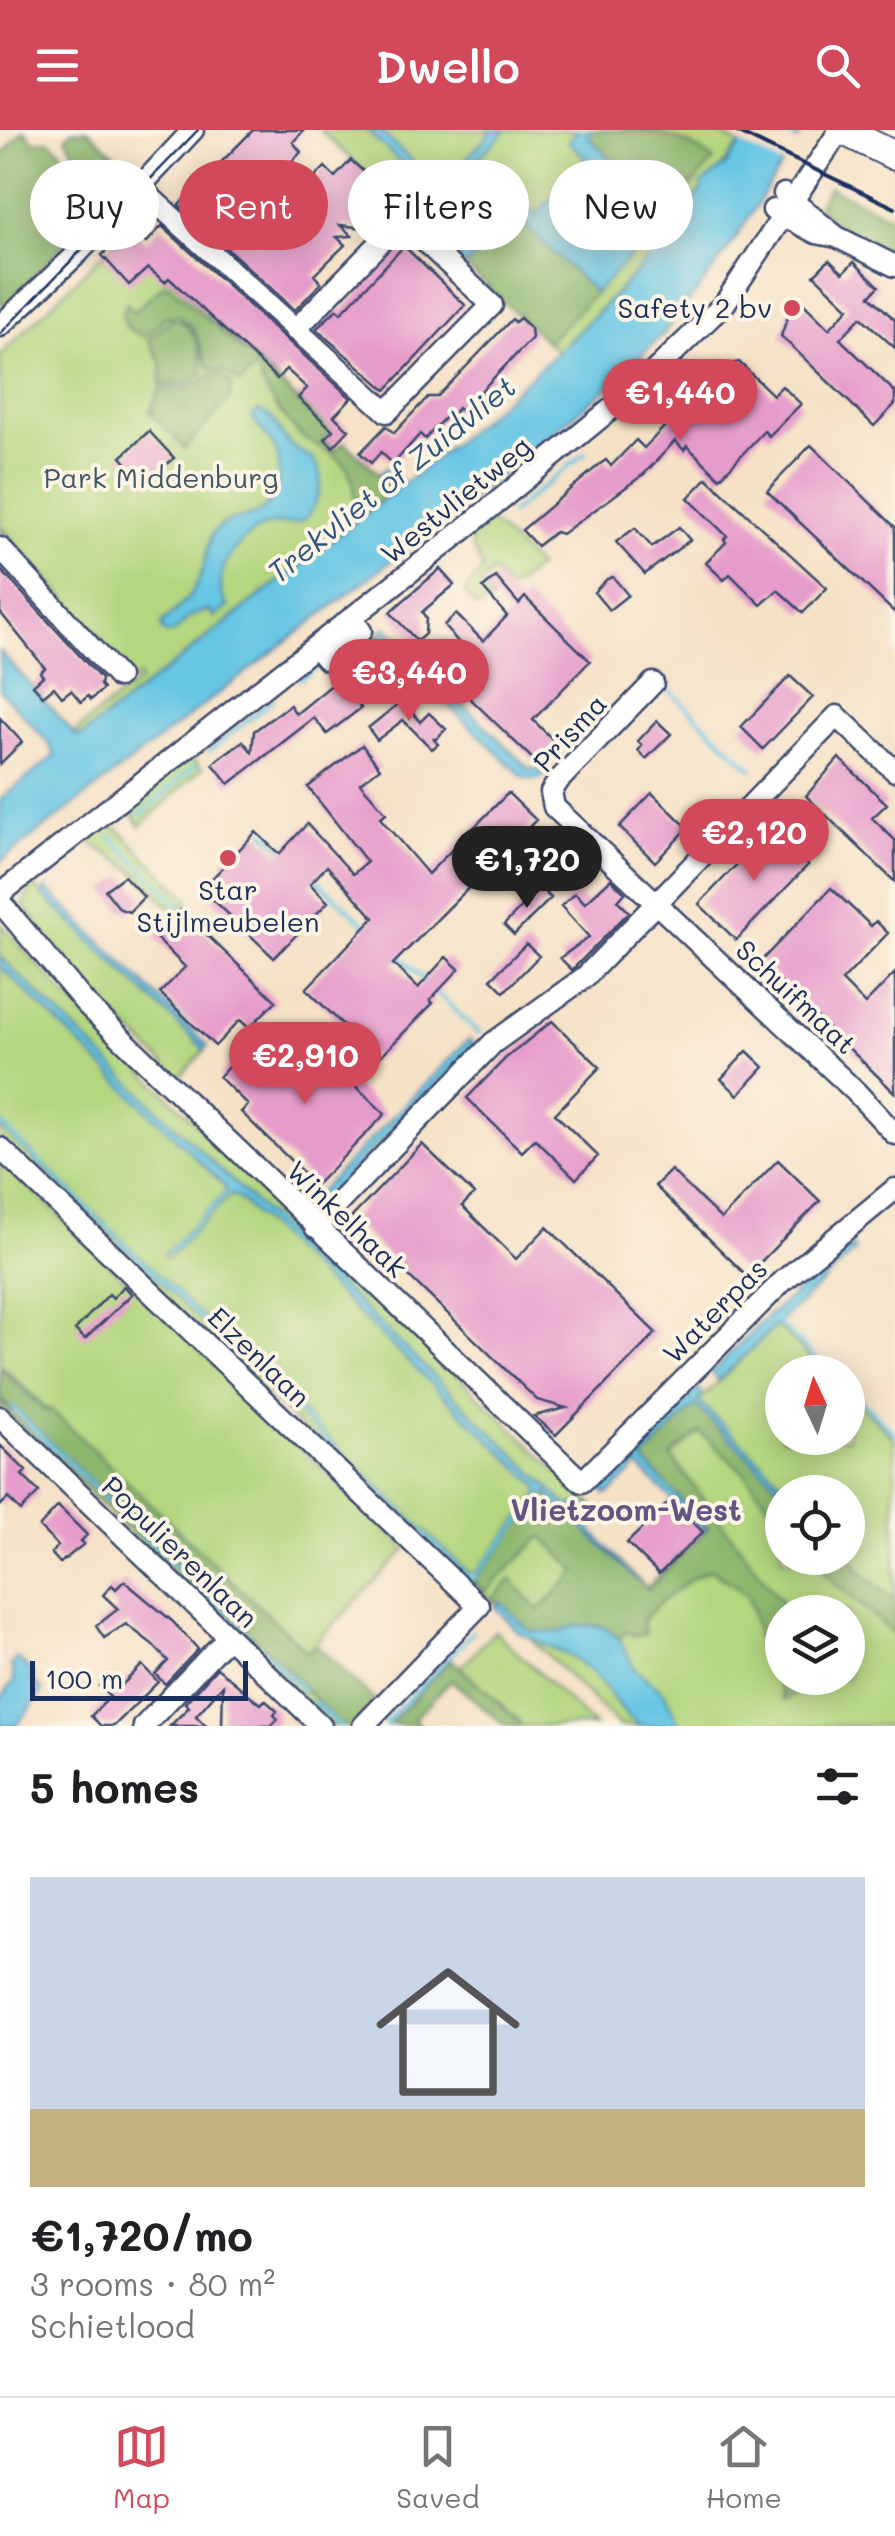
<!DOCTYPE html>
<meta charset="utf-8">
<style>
:root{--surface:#fff;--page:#f6f6f6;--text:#202124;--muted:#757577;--line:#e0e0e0;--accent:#d1495b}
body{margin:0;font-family:Mali,sans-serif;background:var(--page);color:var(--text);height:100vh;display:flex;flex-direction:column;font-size:38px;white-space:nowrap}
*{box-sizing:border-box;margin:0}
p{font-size:32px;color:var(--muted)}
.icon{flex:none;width:55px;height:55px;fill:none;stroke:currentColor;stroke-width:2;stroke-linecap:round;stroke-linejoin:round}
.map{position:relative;height:1596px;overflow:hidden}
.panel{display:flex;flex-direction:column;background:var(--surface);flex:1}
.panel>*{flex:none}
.top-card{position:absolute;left:30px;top:30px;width:835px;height:90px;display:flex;gap:20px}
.needle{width:65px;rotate:356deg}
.buttons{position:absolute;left:765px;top:1225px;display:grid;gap:20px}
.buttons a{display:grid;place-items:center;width:100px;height:100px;border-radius:50%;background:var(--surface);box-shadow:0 5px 25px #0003;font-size:50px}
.scale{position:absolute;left:30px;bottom:25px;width:218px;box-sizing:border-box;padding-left:10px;border:5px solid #1b2f5e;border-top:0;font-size:28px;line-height:35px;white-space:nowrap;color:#1b2f5e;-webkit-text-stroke:8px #fcf5e5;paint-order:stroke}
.price{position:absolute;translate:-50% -85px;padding:0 22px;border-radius:35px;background:var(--accent);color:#fff;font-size:32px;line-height:65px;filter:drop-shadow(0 2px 5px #0008)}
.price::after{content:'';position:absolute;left:50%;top:60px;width:30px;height:22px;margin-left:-15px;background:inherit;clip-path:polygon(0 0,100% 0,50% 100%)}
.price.on{background:#222;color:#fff}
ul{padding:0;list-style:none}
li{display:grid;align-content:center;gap:20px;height:530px;padding:0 30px}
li+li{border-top:2px solid var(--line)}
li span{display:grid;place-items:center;height:310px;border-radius:0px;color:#555}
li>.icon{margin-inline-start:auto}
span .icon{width:180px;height:180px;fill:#fffc;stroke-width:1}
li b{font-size:42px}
h2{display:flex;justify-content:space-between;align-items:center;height:120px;padding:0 30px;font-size:42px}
.pill{padding:0 35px;border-radius:45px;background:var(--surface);box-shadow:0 5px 25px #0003;font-size:35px;line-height:90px}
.pill.on{background:var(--accent);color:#fff}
header{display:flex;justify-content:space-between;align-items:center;height:130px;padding:0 30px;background:var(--accent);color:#fff;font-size:45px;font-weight:600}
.tabs{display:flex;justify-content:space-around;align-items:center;height:140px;border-top:2px solid var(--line);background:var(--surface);font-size:28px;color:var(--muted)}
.tabs a{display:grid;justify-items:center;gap:5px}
.tabs .on{color:var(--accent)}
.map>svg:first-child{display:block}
.green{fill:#b3d67f;stroke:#67826e;stroke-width:2.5;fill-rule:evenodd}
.forest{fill:#8eb76e;stroke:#547366;stroke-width:2.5}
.water{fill:#66c6e4;stroke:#407aa1;stroke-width:2.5}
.pier{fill:#f5e1c6}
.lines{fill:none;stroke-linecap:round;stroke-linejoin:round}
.stream{stroke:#66c6e4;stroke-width:4}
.building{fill:#e69ccb}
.minor-casing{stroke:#3c4a6e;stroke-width:25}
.highway-casing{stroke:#3c4a6e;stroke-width:32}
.minor{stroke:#fff;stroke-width:20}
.highway{stroke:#fff;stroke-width:28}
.tram{stroke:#1b2f5e;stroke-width:2.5}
.rail{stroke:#1b2f5e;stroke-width:4}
.poi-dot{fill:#d1495b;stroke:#fcf5e5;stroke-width:4}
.labels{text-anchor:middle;stroke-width:8;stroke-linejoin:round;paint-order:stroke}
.poi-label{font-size:28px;fill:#1b2f5e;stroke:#fcf5e5;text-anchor:end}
.park-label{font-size:28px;fill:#415966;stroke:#fcf5e5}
.street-label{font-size:28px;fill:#1b2f5e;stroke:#fcf5e5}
.water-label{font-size:30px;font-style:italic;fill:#2e5580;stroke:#fcf5e5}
.neighbourhood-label{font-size:30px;font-weight:bold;fill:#625584;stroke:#fcf5e5}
</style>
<header><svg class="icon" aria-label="menu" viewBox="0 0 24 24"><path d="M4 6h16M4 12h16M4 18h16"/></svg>Dwello<svg class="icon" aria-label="search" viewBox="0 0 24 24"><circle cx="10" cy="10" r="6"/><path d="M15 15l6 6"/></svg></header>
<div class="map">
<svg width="895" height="1596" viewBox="0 0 895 1596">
<rect width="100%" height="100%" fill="#fcf5e5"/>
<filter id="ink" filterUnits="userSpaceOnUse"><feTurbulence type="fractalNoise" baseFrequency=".01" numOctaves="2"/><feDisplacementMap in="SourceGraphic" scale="20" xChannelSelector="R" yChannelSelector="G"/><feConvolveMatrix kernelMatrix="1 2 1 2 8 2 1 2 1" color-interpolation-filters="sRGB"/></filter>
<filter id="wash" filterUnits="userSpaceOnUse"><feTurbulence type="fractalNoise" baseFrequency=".0048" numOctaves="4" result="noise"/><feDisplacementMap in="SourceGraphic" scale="40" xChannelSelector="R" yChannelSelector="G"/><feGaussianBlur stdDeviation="2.25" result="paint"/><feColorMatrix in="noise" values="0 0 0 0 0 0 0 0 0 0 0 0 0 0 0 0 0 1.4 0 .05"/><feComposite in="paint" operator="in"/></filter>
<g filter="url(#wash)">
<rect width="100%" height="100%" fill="#f5e1c6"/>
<path class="green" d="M320,0H711L740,14L651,127L558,222Z
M123,104L330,301L323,310L336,321L344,312L395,359L82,606H77L74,604L81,597L140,550L138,547L127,553L126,542L55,462L35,448L39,444L0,401V398L104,511L0,395V225Z
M490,391L538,437L510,460L493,442L480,454L492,470L477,478L464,463L483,438L472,417L471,406Z
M190,627L202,638L140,696L132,682L137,668Z
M101,695L117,698L189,770L173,787L172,779L132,739L92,714L91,703Z
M31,753L205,920L179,948C123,894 66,841 24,774Z
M0,793L75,876L592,1375L568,1376L45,873L0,827Z
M0,836L226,1056V1062L163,1125L168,1128L230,1065L237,1067L539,1357V1364L476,1442L469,1443L0,992Z
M0,998L482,1462L474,1451L546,1362L646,1459L705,1399L632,1328L699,1271L776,1195L825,1242H782V1308H848V1263L895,1309V1596H619L485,1463L475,1464L0,1009ZM782,1362H848V1428H782ZM782,1482H848V1548H782Z
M0,1029L406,1419L307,1522L0,1235Z
M0,1272L303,1562L306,1560L316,1570L313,1574L337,1596H330L0,1278Z
M495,1501L594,1596H517L519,1592L460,1538Z"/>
<path class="forest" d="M24,0L35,12L49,10L62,22L75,82L85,92L4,177L0,172V27Z
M72,0H88L134,42L90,87L78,29L66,7Z
M593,0C644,0 673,0 714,30L676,73L670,85L587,6Z
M829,57L895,89V126L831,93L818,75Z
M514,84L595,163L547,212L465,136Z
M166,153L260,235L240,253L222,240L209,239L193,198L178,185L165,187L145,207L127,198L122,185L126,173L134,181Z
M171,189C195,191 202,222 203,243L189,253L161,255V232L148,210Z
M263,239L330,301L323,310L335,321L344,312L395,359L346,397L343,394C362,372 356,339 332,324C324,317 313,315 304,308C292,299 260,257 259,244Z
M213,244H220L232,254L230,268L185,319L150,282L160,259L189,258Z
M0,1238L46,1281L50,1279L308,1523L316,1515L375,1571L353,1596H341L287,1539L14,1277L11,1280L0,1269Z
M695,1274L786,1362H782V1392L744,1343L700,1302L671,1326L789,1482H782V1548H805L809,1557L784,1570L775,1544L778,1531C748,1523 761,1484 744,1463C736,1454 720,1447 711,1440C695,1443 652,1477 643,1491L645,1504L635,1506L625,1501L620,1509L601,1496L576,1495L560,1502L529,1501L501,1473L498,1474L492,1469L511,1449L539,1480L577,1441L542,1406L485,1462L474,1451L546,1362L648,1459L708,1398L643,1330Z
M848,1425L864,1445L895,1471V1505L833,1451L812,1428Z
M451,1529L520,1592L517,1596H505L451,1550L414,1589L420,1596L390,1594Z"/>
<path class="water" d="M366,0H379L453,70L475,48L461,34L489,5L487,0H506L478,29L497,48L457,85Z
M578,0H593L588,7L670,85L595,163L514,84L465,136L456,127L516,67L536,85L555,65L582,87L593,72L568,48L587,29L568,11Z
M750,0H804L734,111L695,164L664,203L608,257L475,366L0,732V669L55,626L49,614L0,560V521L76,606H82L396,360L380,344L386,338L404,354C491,283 577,209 650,127L649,125L702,59L701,55L727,34Z
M257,281C279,285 277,305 293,317C302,324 311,325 317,335C326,349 316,382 302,391C291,397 276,391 264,397C234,410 208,446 228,477L215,487L208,480L189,487L174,503L167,504L161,500L162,493C183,475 199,460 205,431C208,421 207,411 214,402C225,388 240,390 255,384C277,374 282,344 277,323C272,307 257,300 252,286Z
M386,497L415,528L420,529C431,508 447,505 460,524L450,532L446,541L435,538L429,532H426V538L529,639H540L545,646L536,650L523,647L376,506Z
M46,758L208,916L205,920L43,765Z
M0,827L568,1376L592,1375L591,1400L640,1453L547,1363L539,1368V1357L237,1067L226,1062L225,1056L0,836Z
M469,909L475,915L318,1075L312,1069Z
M852,1116L855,1121L719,1250L711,1243L769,1185Z
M698,1259L703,1265L699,1272L793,1362H786L695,1275L643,1330L706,1397L703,1400L638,1336L610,1363L605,1364L602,1355Z
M501,1472L529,1501L560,1502L575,1495L601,1496L609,1501L620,1509L634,1539L664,1562L680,1596H640L628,1587L593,1543L574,1528L520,1503L495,1477Z
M17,1528L34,1544L31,1549L43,1561L16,1596H0V1569L14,1551L11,1535Z"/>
<path class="pier" d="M744,0H772L801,14L786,36L736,12Z"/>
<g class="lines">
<path class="stream" d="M510,384L585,323
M300,550L315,538
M668,559L753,640
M209,621L273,570
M140,685L194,636
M265,702L287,723
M110,706L181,776
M313,746L368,797
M397,824L426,852
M436,862L479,903
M0,994L472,1450L541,1366
M169,1122L229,1062
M778,1192L831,1242
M848,1258L895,1304
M13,1278L303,1560
M314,1572L339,1596
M388,1596L385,1593L473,1502"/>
</g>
<g id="blocks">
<path class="building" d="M253,0H304L293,12L301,22L283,41L272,53L269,50L258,52L225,85L242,100L244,98L252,105L254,103L267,115L293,94L287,87L291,83L286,78L325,37L335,47L351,30L387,63L383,68L390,74L377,91H372V99L340,95L352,106L337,107L345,115L314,145L321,153L295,180L179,75Z
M162,96L351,268L334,286L349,300L333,317L325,309L333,300L298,268L307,258L286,239L277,249L169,148L165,152L148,138L129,155L102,125L120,108L127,114L137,104L146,113Z
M404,116L465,175L386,260L316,199L337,179L341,183Z
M829,130L843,143L854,132L879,156L870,166L895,190V218L861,187L840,209L895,262V274L874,296L781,206L795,165L829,199L849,178L814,145Z
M520,188L531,198L532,208L480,262L483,264L466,285L458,278L450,287L447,285L425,309L420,304L393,334L381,322L371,333L360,323L386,296L394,303L428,267H437L512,189L515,192Z
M739,232L773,265L782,256L801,274L769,306L764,301L720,348L687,316L684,320L675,311L644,344L562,404L555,402L537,416L522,400L600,334L606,330L611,336L636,310L644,318L724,235Z
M149,301L174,328L145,354L121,327Z
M811,315L895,397V483L767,361Z
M707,348L827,458L803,483L778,460L761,475L730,444L724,450L706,433L726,412L724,409L727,406L688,368Z
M679,397L690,410L645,444L616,412L635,398L652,417Z
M0,439L101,549L100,555L103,559L91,570L88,566L81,572L71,560L62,567L54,557L43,566L33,555L43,546L40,542L45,538L0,482Z
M440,439L454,455L422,482L426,488L425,504L417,511L390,482Z
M496,447L519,474L525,467L590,531L533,590L559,616L540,636L448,547L469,525L444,495L456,484L483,511L507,486L483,458Z
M613,447L628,465L609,480L594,462L607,449Z
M371,523L386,540L377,546L385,556L359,575L361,578L327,604L314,588L229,654L226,650L213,634L218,629L243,611L252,622L254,601L290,575L296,584Z
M790,546L813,567L763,619L741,597Z
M403,570L420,592L429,583L446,599L435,610L433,608L438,614L432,619L403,590L377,610L368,598Z
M0,588L22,612L0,634Z
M657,591L671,604L646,629L638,621L642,616L638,611Z
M362,615L380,638L360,653L386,683L380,688L428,744L508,663L536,690L393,834L418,858L446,827L459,839L430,870L433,873L378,929L306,859L374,788L327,736L310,754L328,772L274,828L202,759L225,735L222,732L230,723L233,726L256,702L279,724L307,694L353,744L367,732L308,657Z
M839,628L887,674L872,688L895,710V752L806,666Z
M652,663L688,698L655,732L619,697Z
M771,699L808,735L736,810L699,774Z
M555,707L563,714L531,747L523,739Z
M124,746L144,767L129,782L120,779L105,760Z
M611,749L625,763L618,771L629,782L572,840L560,828L589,807L561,776L575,763L585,773Z
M540,758L551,768L514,805L504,795Z
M831,758L871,796L876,791L888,803L842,851L865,874L895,843V963L760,832Z
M181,780L276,871L249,898L240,890L215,916L160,863L185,837L155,807Z
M526,814L539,826L504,862L491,849Z
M552,891L600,937L555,984L598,1026L576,1049L535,1009L522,1022L467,968L506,928Z
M292,909L302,918L309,911L385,984L316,1055L241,982L248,975L219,947L233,932L246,944L256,934L262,940Z
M747,921L764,937L738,965L721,949Z
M422,1014L474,1064L462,1076L516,1129L547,1097L656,1203L556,1305L534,1286L566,1278L537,1270L350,1089Z
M778,1030L820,1071L747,1146L655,1056L671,1040L721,1089Z
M124,1156L132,1164L85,1209L75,1200L109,1164L113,1168Z
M0,1315L26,1341L22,1345L39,1362L21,1381L8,1368L0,1376Z
M671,1370L703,1402L659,1444L627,1413Z
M58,1376L87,1405L81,1411L84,1414L60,1433L51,1423L58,1416L39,1397Z
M124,1451L172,1491L198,1519L165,1554L155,1544L168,1531L152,1514L126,1494L104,1508L96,1496L118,1479L103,1465L112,1455L116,1459Z
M142,1535L158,1552L114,1596H101L91,1586L110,1567L99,1556L108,1547L119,1558Z
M217,1538L252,1567L261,1574L265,1570L277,1581L274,1585L278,1589L271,1596H222L223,1555L196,1586L206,1596H170L189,1577L185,1573Z"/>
</g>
</g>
<g filter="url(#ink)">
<use href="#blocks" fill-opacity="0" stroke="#3c4a6e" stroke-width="2.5"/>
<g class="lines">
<defs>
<path id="minor" d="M139,57L387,282L492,175L402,90L295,200
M784,64L837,107L895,136
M773,80L816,103L837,107
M0,196L78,123L193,0
M0,418L118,547
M316,517L326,529L361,501L351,489
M653,553L559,650L551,662L554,677L856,962L895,1004
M0,764L457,405L639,256L725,173L840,0
M0,772L86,874L582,1352L783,1151L895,1059
M0,1018L479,1476L363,1596
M315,1097L493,913L585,847L837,586L895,641
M0,1287L321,1596
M144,1596L228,1507"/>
<path id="highway" d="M842,0L895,26"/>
</defs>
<use href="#minor" class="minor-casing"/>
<use href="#highway" class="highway-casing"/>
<use href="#minor" class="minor"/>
<use href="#highway" class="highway"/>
<path class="tram" d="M0,204L198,0"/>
<path class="rail" d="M733,0L895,78"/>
</g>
</g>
<g class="poi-dot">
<circle cx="792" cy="178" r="10"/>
<circle cx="228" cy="728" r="10"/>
</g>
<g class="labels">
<g class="poi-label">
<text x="772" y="188">Safety 2 bv</text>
<text x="228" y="770" text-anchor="middle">Star<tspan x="228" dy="32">Stijlmeubelen</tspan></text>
</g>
<g class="park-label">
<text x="161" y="358">Park Middenburg</text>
</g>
<g class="street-label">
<text transform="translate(456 370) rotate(-39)" y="10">Westvlietweg</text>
<text transform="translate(570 603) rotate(-48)" y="10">Prisma</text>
<text transform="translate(796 867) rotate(43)" y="10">Schuifmaat</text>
<text transform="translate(347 1089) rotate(44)" y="10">Winkelhaak</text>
<text transform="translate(715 1181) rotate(-45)" y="10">Waterpas</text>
<text transform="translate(259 1227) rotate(44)" y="10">Elzenlaan</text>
<text transform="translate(180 1422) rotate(44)" y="10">Populierenlaan</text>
</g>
<g class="water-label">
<text transform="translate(392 350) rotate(-39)" y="10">Trekvliet of Zuidvliet</text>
</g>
<g class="neighbourhood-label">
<text x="626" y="1391">Vlietzoom-West</text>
</g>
</g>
</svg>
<div class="buttons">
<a><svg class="needle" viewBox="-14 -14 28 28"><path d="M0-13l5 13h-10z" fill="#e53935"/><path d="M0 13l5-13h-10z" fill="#757577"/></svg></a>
<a><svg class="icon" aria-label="locate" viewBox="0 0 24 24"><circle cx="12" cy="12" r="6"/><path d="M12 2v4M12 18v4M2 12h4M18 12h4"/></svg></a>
<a><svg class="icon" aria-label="layers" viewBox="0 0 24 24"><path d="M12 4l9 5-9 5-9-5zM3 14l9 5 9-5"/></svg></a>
</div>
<div class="scale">100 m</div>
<b class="price" style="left:680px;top:314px">€1,440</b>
<b class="price" style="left:409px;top:594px">€3,440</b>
<b class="price" style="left:754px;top:754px">€2,120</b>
<b class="price on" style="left:527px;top:781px">€1,720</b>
<b class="price" style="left:305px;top:977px">€2,910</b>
<div class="top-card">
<a class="pill">Buy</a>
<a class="pill on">Rent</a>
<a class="pill">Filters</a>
<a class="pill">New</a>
</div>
</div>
<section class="panel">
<h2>5 homes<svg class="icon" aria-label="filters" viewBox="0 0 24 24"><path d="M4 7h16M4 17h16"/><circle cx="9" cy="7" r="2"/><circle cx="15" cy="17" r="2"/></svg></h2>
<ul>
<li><span style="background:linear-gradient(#c9d6e8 75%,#c2b280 0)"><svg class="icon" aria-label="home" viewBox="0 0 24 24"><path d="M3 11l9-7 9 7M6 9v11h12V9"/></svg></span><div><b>€1,720/mo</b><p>3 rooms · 80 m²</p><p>Schietlood</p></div></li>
</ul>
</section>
<nav class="tabs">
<a class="on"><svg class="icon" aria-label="map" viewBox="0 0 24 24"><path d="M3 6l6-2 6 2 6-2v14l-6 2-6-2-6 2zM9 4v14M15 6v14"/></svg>Map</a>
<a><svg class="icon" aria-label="saved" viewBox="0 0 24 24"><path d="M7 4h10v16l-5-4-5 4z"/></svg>Saved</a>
<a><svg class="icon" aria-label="home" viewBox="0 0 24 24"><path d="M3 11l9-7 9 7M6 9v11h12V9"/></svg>Home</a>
</nav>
